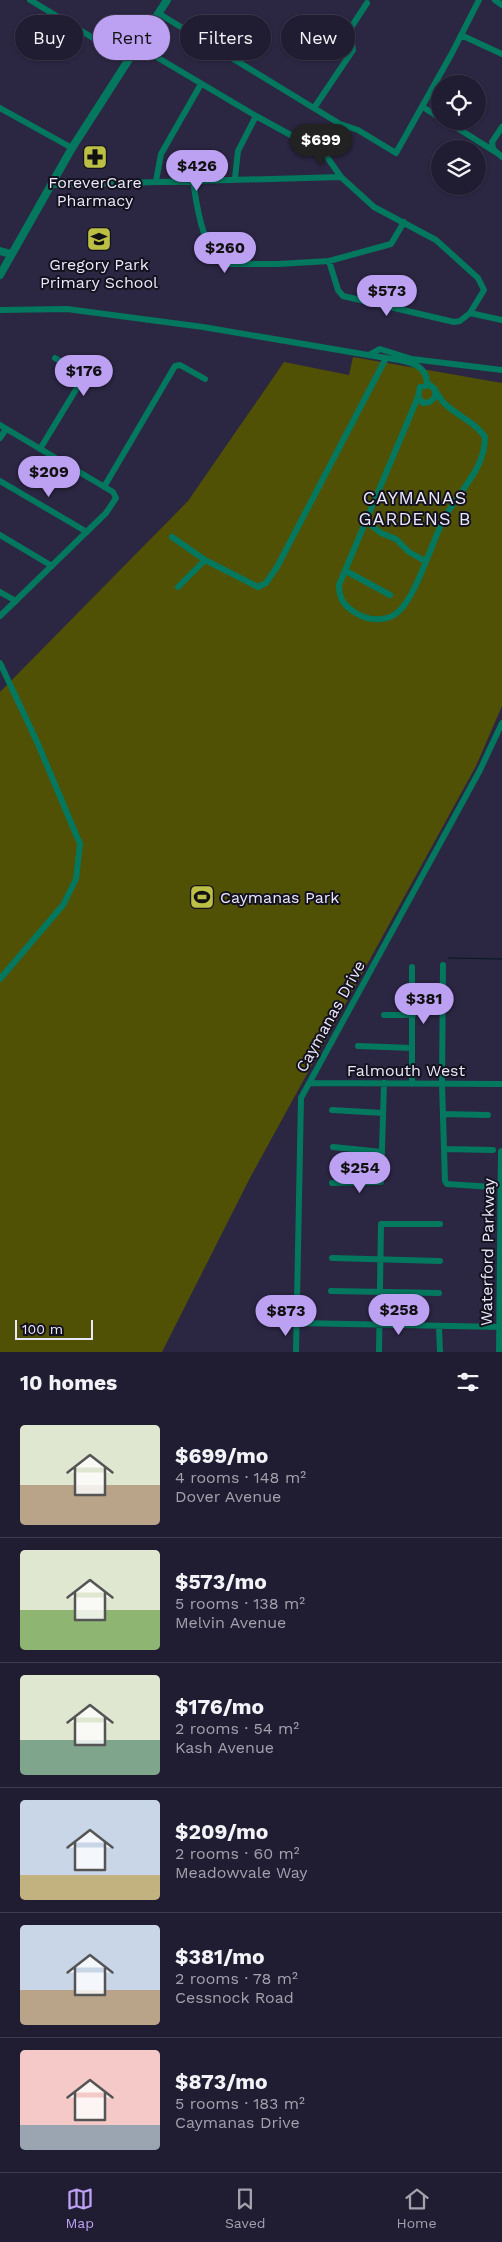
<!DOCTYPE html>
<meta charset="utf-8">
<style>
:root{--surface:#201c32;--page:#2d293e;--text:#f1f3f6;--muted:#a2a1ac;--line:#3d3a4d;--accent:#bca0f2}
body{margin:0;font-family:"Work Sans",sans-serif;background:var(--page);color:var(--text);height:100vh;display:flex;flex-direction:column;font-size:19px;white-space:nowrap}
*{box-sizing:border-box;margin:0}
p{font-size:16px;color:var(--muted)}
.icon{flex:none;width:28px;height:28px;fill:none;stroke:currentColor;stroke-width:2;stroke-linecap:round;stroke-linejoin:round}
.map{position:relative;height:1352px;overflow:hidden}
.side{display:flex;flex-direction:column;background:var(--surface);flex:1}
.side>*{flex:none}
.banner{position:absolute;left:15px;top:15px;width:472px;height:45px;display:flex;gap:10px}
.fabs{position:absolute;left:431px;top:75px;display:grid;gap:10px}
.fabs a{display:grid;place-items:center;width:55px;height:55px;border-radius:50%;background:var(--surface);box-shadow:0 1px 4px #0004,0 0 0 1px var(--line);font-size:25px}
.scale{position:absolute;left:15px;bottom:12px;width:78px;box-sizing:border-box;padding-left:5px;border:2px solid #ebe8fb;border-top:0;font-size:14px;line-height:18px;white-space:nowrap;color:#ebe8fb;-webkit-text-stroke:4px #14121e;paint-order:stroke}
.price{position:absolute;translate:-50% -42px;padding:0 11px;border-radius:18px;background:var(--accent);color:#111;font-size:16px;line-height:32px;filter:drop-shadow(0 1px 2px #0008)}
.price::after{content:'';position:absolute;left:50%;top:30px;width:15px;height:11px;margin-left:-8px;background:inherit;clip-path:polygon(0 0,100% 0,50% 100%)}
.price.current{background:#222;color:#fff}
ul{padding:0;list-style:none}
li{display:flex;align-items:center;gap:15px;height:125px;padding:0 20px}
li+li{border-top:1px solid var(--line)}
li span{display:grid;place-items:center;flex:none;width:140px;height:100px;border-radius:5px;color:#555}
li>.icon{margin-inline-start:auto}
span .icon{width:60px;height:60px;fill:#fffc;stroke-width:1}
li b{font-size:21px}
h2{display:flex;justify-content:space-between;align-items:center;height:60px;padding:0 20px;font-size:21px}
.pill{padding:0 18px;border-radius:22px;background:var(--surface);box-shadow:0 1px 4px #0004,0 0 0 1px var(--line);font-size:18px;line-height:45px}
.pill.current{background:var(--accent);color:#111}
.tabs{display:flex;justify-content:space-around;align-items:center;height:70px;border-top:1px solid var(--line);background:var(--surface);font-size:14px;color:var(--muted)}
.tabs a{display:grid;justify-items:center;gap:2px}
.tabs .current{color:var(--accent)}
.map>svg:first-child{display:block}
.green{fill:#505104}
.lines{fill:none;stroke-linecap:round;stroke-linejoin:round}
.stream{stroke:#061a24;stroke-width:1}
.minor{stroke:#03785e;stroke-width:6}
.tertiary{stroke:#03785e;stroke-width:8}
.labels{text-anchor:middle;stroke-width:4;stroke-linejoin:round;paint-order:stroke}
.poi-label{font-size:16px;fill:#ebe8fb;stroke:#14121e}
.street-label{font-size:16px;fill:#ebe8fb;stroke:#14121e}
.neighbourhood-label{font-size:18px;letter-spacing:1px;fill:#ebe8fb;stroke:#14121e}
</style>
<div class="map">
<svg width="502" height="1352" viewBox="0 0 502 1352">
<rect width="100%" height="100%" fill="#2b2642"/>
<path class="green" d="M353,357L502,383V706L476,766L251,1176L162,1352H0V692L188,501L284,362L349,375Z"/>
<g class="lines">
<path class="stream" d="M448,958L502,959"/>
<path class="minor" d="M30,0L128,59
M495,0L502,5
M158,13L340,124L358,130L396,153L452,53L479,0
M461,35L502,54
M138,46L256,116L318,150L327,157L341,177L374,207L436,240L478,278L484,290L470,313L460,321L454,322L343,296L338,290L329,261
M423,107L440,118
M0,108L72,148
M314,108L353,50L350,29L367,3
M446,121L497,153
M502,127L492,142L493,149L502,157
M235,178L238,151L256,116
M156,181L161,154L201,84
M193,181C197,206 202,253 228,264H278L329,261L391,244L404,222
M52,185L341,177
M0,310L67,309L203,327L386,358C404,361 427,362 427,384
M470,313L502,320
M369,355L380,349L412,359L502,370
M418,397L339,585C339,599 344,606 356,613C368,621 387,622 398,612C416,597 431,544 443,521C457,492 485,471 485,437C475,422 458,416 445,404C439,399 437,390 430,385L420,387L418,397L423,403L430,402L435,397V389
M0,425L113,492L116,498L106,513L0,616
M0,438L6,429
M40,449L83,378L81,374L55,358
M0,481L87,532
M104,487L175,366L180,365L205,379
M367,522L381,533L396,539L409,552L425,561
M0,535L52,566
M172,537L205,560
M346,571L390,595
M178,587L205,560L258,587L266,583L277,567L386,358
M0,592L16,601
M0,663L38,744L80,844L76,879L63,905L0,979
M443,965L442,1084L445,1181L447,1184L493,1187
M412,967V1084
M384,1015H413
M358,1046L412,1048
M309,1083L502,1084
M332,1110L383,1113
M444,1114L488,1115
M333,1147L382,1152
M444,1149L493,1150
M332,1183L381,1182L384,1083
M332,1258L440,1261
M331,1291L439,1293
M297,1323L502,1327
M439,1327L440,1352
M296,1352L301,1098L480,770L502,723
M379,1352L381,1224H440"/>
<path class="tertiary" d="M0,251L11,254
M0,275L72,148L167,0
M500,1352L502,1152"/>
</g>
<defs>
<symbol id="pharmacy-square" viewBox="-11 -11 22 22"><rect x="-9" y="-9" width="18" height="18" rx="4" fill="#bbc044" stroke="#14121e"/><path d="M-2-6h4v4h4v4h-4v4h-4v-4h-4v-4h4Z" fill="#111"/></symbol>
<symbol id="school-square" viewBox="-11 -11 22 22"><rect x="-9" y="-9" width="18" height="18" rx="4" fill="#bbc044" stroke="#14121e"/><path d="M0-5L7-2L0 1L-7-2ZM-4 1L0 2.5L4 1V4Q0 6-4 4Z" fill="#111"/></symbol>
<symbol id="stadium-square" viewBox="-11 -11 22 22"><rect x="-9" y="-9" width="18" height="18" rx="4" fill="#bbc044" stroke="#14121e"/><path d="M0-5a6.5 5 0 1 0 0 10a6.5 5 0 1 0 0-10ZM-3.5-1.8h7v3.6h-7Z" fill="#111"/></symbol>
</defs>
<g fill-rule="evenodd">
<use href="#pharmacy-square" x="81" y="143" width="28" height="28"/>
<use href="#school-square" x="85" y="225" width="28" height="28"/>
<use href="#stadium-square" x="188" y="883" width="28" height="28"/>
</g>
<g class="labels">
<g class="poi-label">
<text x="95" y="188">ForeverCare<tspan x="95" dy="18">Pharmacy</tspan></text>
<text x="99" y="270">Gregory Park<tspan x="99" dy="18">Primary School</tspan></text>
<text x="220" y="903" text-anchor="start">Caymanas Park</text>
</g>
<g class="street-label">
<text transform="translate(330 1016) rotate(-61)" y="6">Caymanas Drive</text>
<text x="406" y="1076">Falmouth West</text>
<text transform="translate(487 1252) rotate(-89)" y="6">Waterford Parkway</text>
</g>
<g class="neighbourhood-label">
<text x="415" y="504">CAYMANAS<tspan x="415" dy="21">GARDENS B</tspan></text>
</g>
</g>
</svg>
<div class="fabs">
<a><svg class="icon" aria-label="locate" viewBox="0 0 24 24"><circle cx="12" cy="12" r="6"/><path d="M12 2v4M12 18v4M2 12h4M18 12h4"/></svg></a>
<a><svg class="icon" aria-label="layers" viewBox="0 0 24 24"><path d="M12 4l9 5-9 5-9-5zM3 14l9 5 9-5"/></svg></a>
</div>
<div class="scale">100 m</div>
<b class="price current" style="left:321px;top:166px">$699</b>
<b class="price" style="left:197px;top:192px">$426</b>
<b class="price" style="left:225px;top:274px">$260</b>
<b class="price" style="left:387px;top:317px">$573</b>
<b class="price" style="left:84px;top:397px">$176</b>
<b class="price" style="left:49px;top:498px">$209</b>
<b class="price" style="left:424px;top:1025px">$381</b>
<b class="price" style="left:360px;top:1194px">$254</b>
<b class="price" style="left:399px;top:1336px">$258</b>
<b class="price" style="left:286px;top:1337px">$873</b>
<div class="banner">
<a class="pill">Buy</a>
<a class="pill current">Rent</a>
<a class="pill">Filters</a>
<a class="pill">New</a>
</div>
</div>
<section class="side">
<h2>10 homes<svg class="icon" aria-label="filters" viewBox="0 0 24 24"><path d="M4 7h16M4 17h16"/><circle cx="9" cy="7" r="2"/><circle cx="15" cy="17" r="2"/></svg></h2>
<ul>
<li><span style="background:linear-gradient(#dfe7d0 60%,#b9a48a 0)"><svg class="icon" aria-label="home" viewBox="0 0 24 24"><path d="M3 11l9-7 9 7M6 9v11h12V9"/></svg></span><div><b>$699/mo</b><p>4 rooms · 148 m²</p><p>Dover Avenue</p></div></li>
<li><span style="background:linear-gradient(#dfe7d0 60%,#8fb573 0)"><svg class="icon" aria-label="home" viewBox="0 0 24 24"><path d="M3 11l9-7 9 7M6 9v11h12V9"/></svg></span><div><b>$573/mo</b><p>5 rooms · 138 m²</p><p>Melvin Avenue</p></div></li>
<li><span style="background:linear-gradient(#dfe7d0 65%,#7fa58c 0)"><svg class="icon" aria-label="home" viewBox="0 0 24 24"><path d="M3 11l9-7 9 7M6 9v11h12V9"/></svg></span><div><b>$176/mo</b><p>2 rooms · 54 m²</p><p>Kash Avenue</p></div></li>
<li><span style="background:linear-gradient(#c9d6e8 75%,#c2b280 0)"><svg class="icon" aria-label="home" viewBox="0 0 24 24"><path d="M3 11l9-7 9 7M6 9v11h12V9"/></svg></span><div><b>$209/mo</b><p>2 rooms · 60 m²</p><p>Meadowvale Way</p></div></li>
<li><span style="background:linear-gradient(#c9d6e8 65%,#b9a48a 0)"><svg class="icon" aria-label="home" viewBox="0 0 24 24"><path d="M3 11l9-7 9 7M6 9v11h12V9"/></svg></span><div><b>$381/mo</b><p>2 rooms · 78 m²</p><p>Cessnock Road</p></div></li>
<li><span style="background:linear-gradient(#f6c9c9 75%,#9aa5b1 0)"><svg class="icon" aria-label="home" viewBox="0 0 24 24"><path d="M3 11l9-7 9 7M6 9v11h12V9"/></svg></span><div><b>$873/mo</b><p>5 rooms · 183 m²</p><p>Caymanas Drive</p></div></li>
</ul>
</section>
<nav class="tabs">
<a class="current"><svg class="icon" aria-label="map" viewBox="0 0 24 24"><path d="M3 6l6-2 6 2 6-2v14l-6 2-6-2-6 2zM9 4v14M15 6v14"/></svg>Map</a>
<a><svg class="icon" aria-label="saved" viewBox="0 0 24 24"><path d="M7 4h10v16l-5-4-5 4z"/></svg>Saved</a>
<a><svg class="icon" aria-label="home" viewBox="0 0 24 24"><path d="M3 11l9-7 9 7M6 9v11h12V9"/></svg>Home</a>
</nav>
